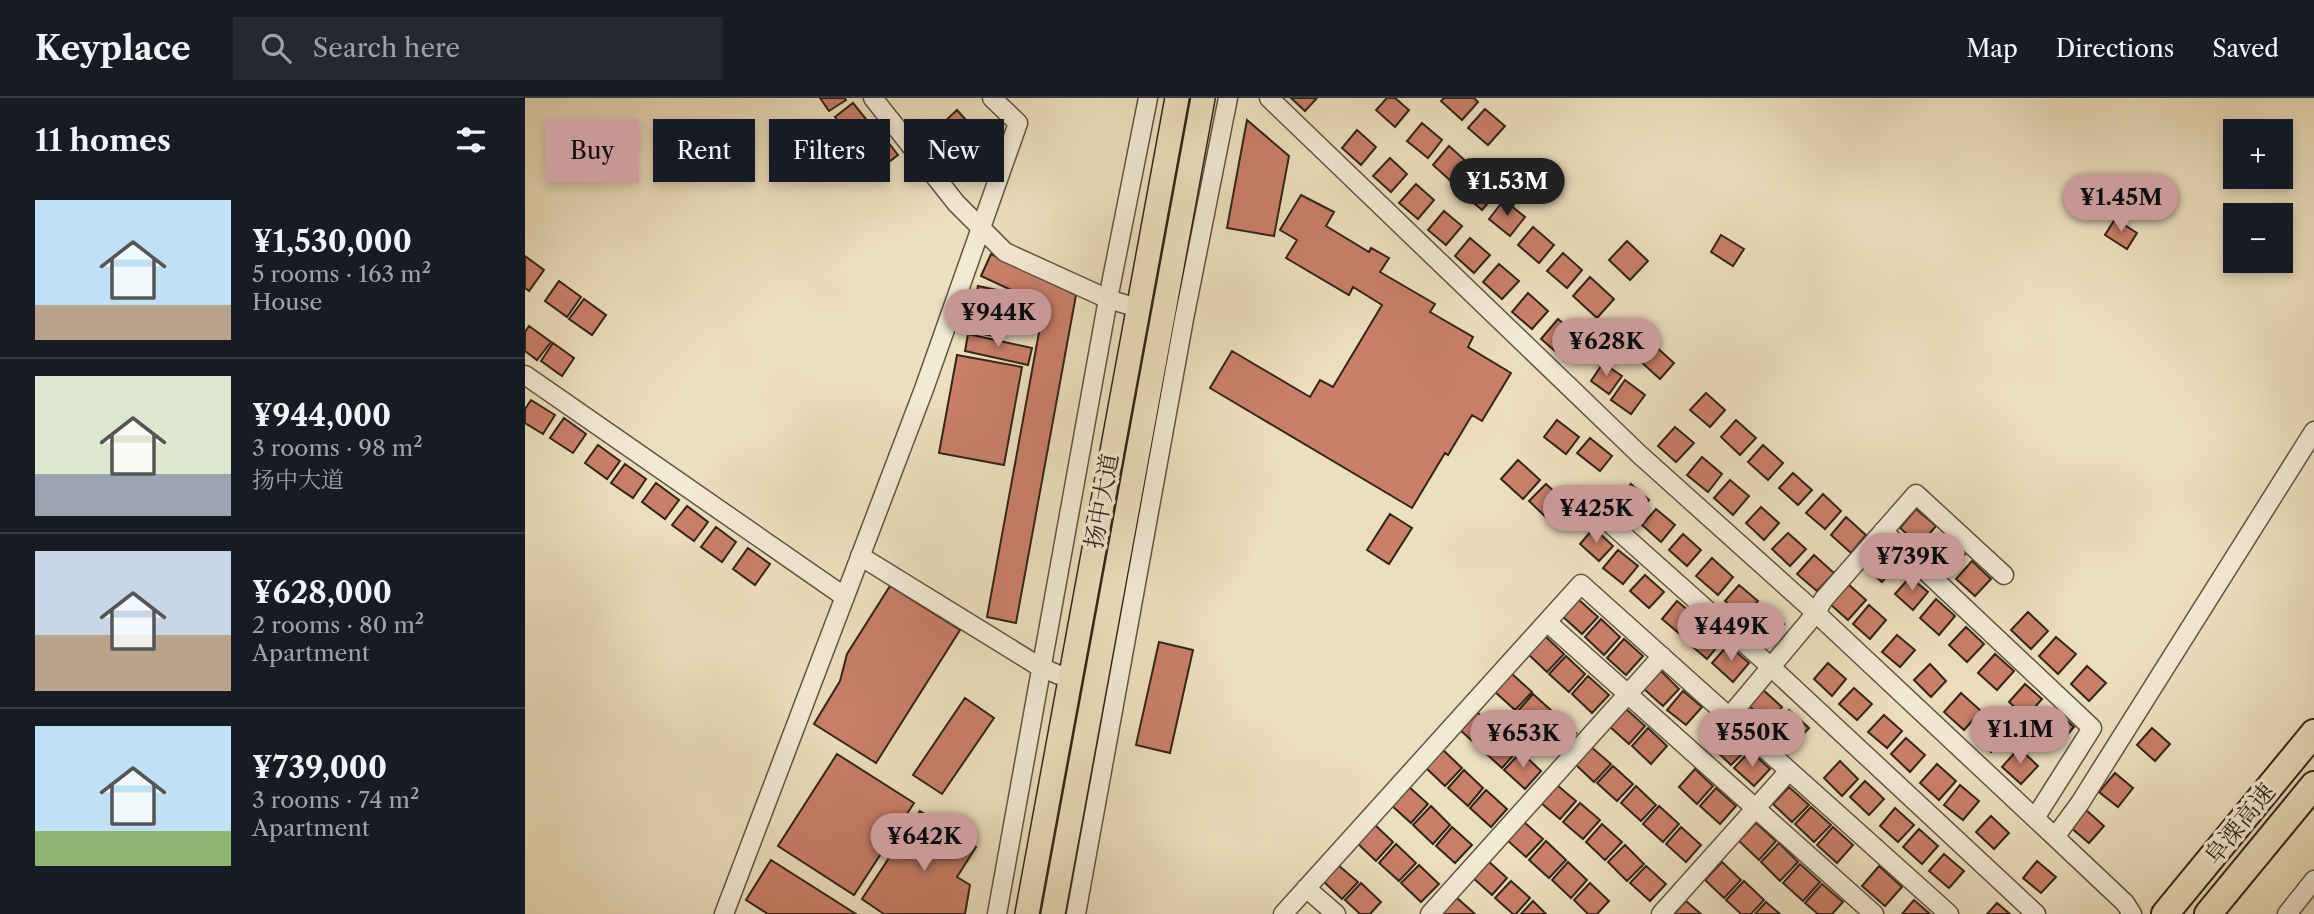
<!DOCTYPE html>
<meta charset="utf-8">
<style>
:root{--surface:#171b24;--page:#242831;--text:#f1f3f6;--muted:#9ea1a6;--line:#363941;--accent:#c59692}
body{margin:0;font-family:"Libre Caslon Text","Noto Serif SC",serif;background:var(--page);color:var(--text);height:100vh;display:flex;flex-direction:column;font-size:26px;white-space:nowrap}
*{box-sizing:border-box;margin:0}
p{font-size:23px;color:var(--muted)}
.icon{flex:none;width:38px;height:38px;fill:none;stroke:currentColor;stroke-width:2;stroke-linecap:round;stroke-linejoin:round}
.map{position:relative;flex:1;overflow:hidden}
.sheet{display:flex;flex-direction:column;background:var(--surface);width:525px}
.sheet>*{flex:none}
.guide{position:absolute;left:21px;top:21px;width:665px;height:63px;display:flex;gap:14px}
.controls{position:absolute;left:1698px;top:21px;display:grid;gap:14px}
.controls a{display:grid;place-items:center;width:70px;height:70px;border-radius:0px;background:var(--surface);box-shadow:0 4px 10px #0003;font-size:35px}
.price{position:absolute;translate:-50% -60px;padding:0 16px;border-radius:24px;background:var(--accent);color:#111;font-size:23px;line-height:46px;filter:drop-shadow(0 2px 4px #0008)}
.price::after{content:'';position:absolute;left:50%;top:42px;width:21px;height:16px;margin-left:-10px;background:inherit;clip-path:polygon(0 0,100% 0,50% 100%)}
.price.active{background:#222;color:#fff}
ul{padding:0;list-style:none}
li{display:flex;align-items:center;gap:21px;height:175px;padding:0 35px}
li+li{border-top:2px solid var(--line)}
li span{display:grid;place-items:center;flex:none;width:196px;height:140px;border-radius:0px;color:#555}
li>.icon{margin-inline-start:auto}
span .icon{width:84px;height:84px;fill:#fffc;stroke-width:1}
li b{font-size:30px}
h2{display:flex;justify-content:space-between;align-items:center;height:84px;padding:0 35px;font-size:30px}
.chip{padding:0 24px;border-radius:0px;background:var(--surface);box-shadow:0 4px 10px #0003;font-size:24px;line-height:63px}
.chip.active{background:var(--accent);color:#111}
header{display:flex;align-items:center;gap:42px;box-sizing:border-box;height:98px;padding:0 35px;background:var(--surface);border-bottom:2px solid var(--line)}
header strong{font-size:33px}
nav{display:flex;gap:38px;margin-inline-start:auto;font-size:24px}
.search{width:490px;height:63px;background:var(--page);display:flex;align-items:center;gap:18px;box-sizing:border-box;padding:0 24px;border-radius:0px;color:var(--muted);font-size:26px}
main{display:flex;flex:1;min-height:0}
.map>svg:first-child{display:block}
.building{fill:#ca7f6a;stroke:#322518;stroke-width:2}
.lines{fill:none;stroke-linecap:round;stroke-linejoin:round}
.minor-casing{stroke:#605442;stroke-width:21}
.major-casing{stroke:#322518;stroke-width:26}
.highway-casing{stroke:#322518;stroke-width:30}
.minor{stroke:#f3ead5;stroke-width:18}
.major{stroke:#ecdfbe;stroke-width:23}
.highway{stroke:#ecdfbe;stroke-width:26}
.labels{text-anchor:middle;stroke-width:7;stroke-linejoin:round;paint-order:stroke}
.street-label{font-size:24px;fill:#322518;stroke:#f3ead5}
</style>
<header>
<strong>Keyplace</strong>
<div class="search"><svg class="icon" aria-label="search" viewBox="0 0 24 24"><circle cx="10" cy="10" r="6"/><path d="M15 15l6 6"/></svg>Search here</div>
<nav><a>Map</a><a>Directions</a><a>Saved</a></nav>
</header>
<main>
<section class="sheet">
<h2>11 homes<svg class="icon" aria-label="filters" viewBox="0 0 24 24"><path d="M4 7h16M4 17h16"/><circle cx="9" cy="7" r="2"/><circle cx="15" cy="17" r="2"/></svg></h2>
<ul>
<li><span style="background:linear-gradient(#bfe0f5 75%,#b9a48a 0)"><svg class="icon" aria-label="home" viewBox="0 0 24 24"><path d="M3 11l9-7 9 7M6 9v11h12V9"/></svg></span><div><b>¥1,530,000</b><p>5 rooms · 163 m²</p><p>House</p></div></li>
<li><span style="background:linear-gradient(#dfe7d0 70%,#9aa5b1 0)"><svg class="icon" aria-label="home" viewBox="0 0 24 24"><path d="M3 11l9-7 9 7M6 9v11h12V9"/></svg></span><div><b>¥944,000</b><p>3 rooms · 98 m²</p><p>扬中大道</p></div></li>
<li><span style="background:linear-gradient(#c9d6e8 60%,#b9a48a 0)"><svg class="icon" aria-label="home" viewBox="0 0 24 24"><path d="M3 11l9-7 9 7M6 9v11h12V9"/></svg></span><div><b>¥628,000</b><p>2 rooms · 80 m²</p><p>Apartment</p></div></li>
<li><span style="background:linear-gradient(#bfe0f5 75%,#8fb573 0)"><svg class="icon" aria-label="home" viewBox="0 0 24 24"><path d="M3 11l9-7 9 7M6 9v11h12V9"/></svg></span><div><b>¥739,000</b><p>3 rooms · 74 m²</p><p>Apartment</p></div></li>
</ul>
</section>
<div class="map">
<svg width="1789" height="816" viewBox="0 0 1789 816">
<rect width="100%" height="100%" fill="#ecdfbe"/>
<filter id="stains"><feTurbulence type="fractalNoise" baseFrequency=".00286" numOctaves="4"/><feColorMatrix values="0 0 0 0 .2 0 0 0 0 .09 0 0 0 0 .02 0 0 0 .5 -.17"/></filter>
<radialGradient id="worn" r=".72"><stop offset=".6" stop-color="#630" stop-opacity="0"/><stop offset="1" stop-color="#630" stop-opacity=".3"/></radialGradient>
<path class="building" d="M295,0H320L321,2L304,13Z
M766,0H792L780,13Z
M862,0H870L884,12L870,29L851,12Z
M919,0H949L953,4L937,22L916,3Z
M328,5L345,26L326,40L310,19Z
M960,11L980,28L963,47L943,30Z
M432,12L450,32L432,48L414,29Z
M722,22L764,58L749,138L702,130Z
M897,25L917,42L903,60L882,43Z
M832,32L851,49L836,67L817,50Z
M356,35L373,57L353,72L336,49Z
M924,48L944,66L928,85L908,67Z
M865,60L882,76L866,94L848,78Z
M953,74L974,92L957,112L936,94Z
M891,86L909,102L893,121L874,105Z
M776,97L809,114L801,128L844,154L846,150L864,160L855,174L910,206L905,214L948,239L943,249L986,275L957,323L947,317L923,357L920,355L887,410L685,290L707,253L785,299L795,282L808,289L857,207L828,189L824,197L761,160L772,142L755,132Z
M979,102L1000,119L985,138L964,121Z
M919,113L937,128L921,147L903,132Z
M1590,121L1612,135L1602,151L1580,137Z
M1008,129L1029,147L1014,165L993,147Z
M1196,137L1219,151L1208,168L1186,154Z
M945,140L965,157L949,175L930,158Z
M1102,143L1123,163L1105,182L1084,162Z
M1038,155L1057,172L1042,190L1022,173Z
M466,156L551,197L491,525L462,519L519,207L456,178Z
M0,158L19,172L4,193L0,190Z
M974,166L994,183L977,201L958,184Z
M1065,179L1089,201L1072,220L1048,198Z
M34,183L56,199L42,219L20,203Z
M453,188L477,193L468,238L444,233Z
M1003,195L1023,213L1007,231L987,214Z
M59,201L81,217L67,237L44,221Z
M1033,221L1054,239L1037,259L1016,241Z
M4,228L26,244L12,262L0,253V234Z
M443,236L507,250L503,267L440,253Z
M28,245L49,260L37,278L16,263Z
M1129,247L1149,265L1135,281L1115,263Z
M432,257L497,269L479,367L414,355Z
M1078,265L1097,278L1084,296L1066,283Z
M1100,282L1120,297L1106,316L1086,302Z
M1181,295L1200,312L1185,329L1165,312Z
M6,302L30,317L18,336L0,325V311Z
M39,320L61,336L48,355L25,340Z
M1032,322L1054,339L1041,356L1019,339Z
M1211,322L1231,340L1215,357L1196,339Z
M1150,329L1169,345L1151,364L1133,348Z
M1065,340L1087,358L1075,373L1052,355Z
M73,347L95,363L82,381L60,365Z
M1238,347L1258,365L1243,382L1223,364Z
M1177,359L1197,376L1183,394L1162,377Z
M993,362L1015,382L998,401L976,381Z
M100,366L121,381L108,400L86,385Z
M1268,375L1287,392L1273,407L1254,390Z
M1205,382L1224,398L1208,417L1189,400Z
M131,385L154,402L140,421L117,404Z
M1021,386L1042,405L1025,423L1004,403Z
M1106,386L1124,402L1108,419L1091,403Z
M1298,396L1316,413L1300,431L1281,415Z
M162,408L183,424L169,443L147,427Z
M1236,409L1254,425L1239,442L1221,425Z
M1131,411L1150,427L1136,444L1117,427Z
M1391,411L1411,428L1395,447L1375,430Z
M865,416L887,430L864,466L842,452Z
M1321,419L1341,437L1326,455L1306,437Z
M191,429L211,444L197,464L176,449Z
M1069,430L1088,448L1074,463L1055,446Z
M1263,435L1281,451L1265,468L1247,451Z
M1158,436L1176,452L1162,468L1144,452Z
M1419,438L1440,456L1425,474L1404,456Z
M223,450L245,466L230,487L208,471Z
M1356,451L1373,465L1357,484L1340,469Z
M1093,452L1113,468L1098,486L1078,470Z
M1289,457L1309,475L1292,493L1272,476Z
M1187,460L1208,479L1193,497L1171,478Z
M1447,463L1466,481L1450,498L1431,481Z
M1120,477L1139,494L1124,510L1105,493Z
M1385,479L1403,494L1388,512L1370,496Z
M1323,486L1341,502L1323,522L1305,506Z
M1214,487L1233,503L1219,519L1200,503Z
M365,488L435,532L351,665L289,626L315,583L322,556Z
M1053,501L1073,519L1057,536L1037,518Z
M1411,501L1430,518L1414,537L1395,520Z
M1152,503L1171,519L1156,537L1137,521Z
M1344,507L1361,522L1345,541L1328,526Z
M1240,510L1259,526L1245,542L1226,526Z
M1503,514L1523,533L1506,551L1486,532Z
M1076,521L1095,539L1079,557L1060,539Z
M1177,526L1197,543L1182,561L1162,544Z
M1441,529L1459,546L1442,564L1424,547Z
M1019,537L1039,556L1022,574L1002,555Z
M1372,537L1390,552L1375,569L1357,554Z
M1531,539L1551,556L1533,576L1514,558Z
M1099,541L1118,558L1101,577L1082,560Z
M634,544L668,552L645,655L611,647Z
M1203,547L1224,565L1208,584L1187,565Z
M1470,556L1489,573L1472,592L1453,575Z
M1041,558L1060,576L1044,594L1024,576Z
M1303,565L1321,581L1307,598L1289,581Z
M1405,566L1421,583L1406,599L1389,582Z
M1562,568L1581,585L1564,603L1546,586Z
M1136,573L1154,591L1138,608L1119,591Z
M986,575L1007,594L990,612L969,593Z
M1063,578L1084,597L1067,615L1047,596Z
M1500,586L1517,601L1501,619L1484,604Z
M1329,590L1347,606L1332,622L1314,606Z
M1237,591L1257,609L1243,625L1223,607Z
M1158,593L1177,609L1161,627L1142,612Z
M1436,595L1456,613L1439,632L1419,614Z
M1008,596L1028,614L1012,632L992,614Z
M440,600L469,620L417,696L388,677Z
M1100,610L1120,628L1104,646L1084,628Z
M1529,611L1549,629L1532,648L1512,630Z
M1264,612L1284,630L1267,648L1247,630Z
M951,613L971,632L955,650L934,631Z
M1031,616L1051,635L1035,653L1014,634Z
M1359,617L1377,633L1362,650L1343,634Z
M1464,624L1480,639L1466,654L1450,639Z
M1123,630L1142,648L1126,666L1107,648Z
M1627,630L1645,646L1630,663L1612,647Z
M1203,632L1223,650L1206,667L1187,649Z
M973,634L993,652L977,670L957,652Z
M1381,640L1400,657L1385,674L1366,656Z
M1065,648L1086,666L1069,684L1049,665Z
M1494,650L1513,668L1496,686L1477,669Z
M917,651L937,670L920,688L900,669Z
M1225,653L1245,671L1229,688L1209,670Z
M996,654L1016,673L1000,691L979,672Z
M312,656L389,705L329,797L253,748Z
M1315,663L1333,681L1317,698L1299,680Z
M1412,666L1431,683L1414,702L1395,685Z
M1088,668L1108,686L1092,703L1072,685Z
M1170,671L1188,688L1172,706L1154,689Z
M939,672L958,690L943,708L923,690Z
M1590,675L1608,690L1593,709L1574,694Z
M1340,683L1359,701L1344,717L1325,699Z
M1032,687L1051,703L1035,721L1016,705Z
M1435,687L1454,703L1438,722L1419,707Z
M883,688L903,706L886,725L866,707Z
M1111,688L1131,707L1116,723L1096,705Z
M1264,689L1284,707L1267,724L1248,706Z
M1191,690L1211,708L1195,726L1175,708Z
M961,692L982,711L966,729L945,710Z
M1055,705L1075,722L1058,741L1038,724Z
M906,708L925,727L908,746L888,727Z
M1134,708L1154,726L1138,744L1118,726Z
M1286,709L1306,727L1289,744L1270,726Z
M1370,710L1389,727L1373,744L1355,728Z
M1560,711L1579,728L1564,745L1545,729Z
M395,713L451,749L432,779L445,787L440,816H359L337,801Z
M1466,718L1484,735L1469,751L1451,734Z
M999,724L1018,741L1001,759L982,742Z
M1231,725L1251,743L1234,762L1214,743Z
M849,726L868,744L851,763L832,745Z
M1077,726L1097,744L1080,762L1061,744Z
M927,729L947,747L930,765L911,748Z
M1156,729L1176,747L1161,764L1141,746Z
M1308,729L1328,747L1312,765L1292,747Z
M1394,731L1413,748L1397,766L1378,749Z
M1021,743L1041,762L1024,780L1004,762Z
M1254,745L1273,764L1255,783L1236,764Z
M871,746L891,765L874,783L854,765Z
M1100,747L1119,766L1102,783L1083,764Z
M1419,756L1439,773L1424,790L1404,773Z
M246,762L331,816H243L221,802Z
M962,762L982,780L967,797L947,779Z
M1512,763L1531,779L1516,795L1498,780Z
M1043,764L1062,782L1046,800L1027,782Z
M1197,764L1216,782L1199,800L1180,782Z
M1275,766L1295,784L1278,803L1258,785Z
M813,767L833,784L817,801L798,783Z
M894,767L914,786L896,804L876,785Z
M1121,768L1141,786L1125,803L1105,785Z
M1354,768L1377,789L1360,808L1337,788Z
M986,783L1005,800L991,816H988L970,800Z
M1219,783L1239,802L1226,816H1216L1201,802Z
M836,785L856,804L845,816H835L820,802Z
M1065,785L1084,803L1072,816H1063L1049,802Z
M1297,786L1318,804L1307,816H1293L1280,805Z
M931,799L950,816H916Z
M1389,802L1405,816H1377Z
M1008,803L1021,816H996Z
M1161,803L1176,816H1149Z
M1241,804L1255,816H1230Z
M1472,805L1485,816H1462Z"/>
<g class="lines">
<defs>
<path id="minor" d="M348,0L431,105L480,154L583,201L613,210
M744,0L1114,356L1291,515L1530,739
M0,277L320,499
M1070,412L1246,569L1511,816
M1358,433L1567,630L1510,720
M335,458L515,569L544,581
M1022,524L1349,816
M1204,619L1291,515L1298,502L1391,396L1479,477
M781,790L811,816
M199,816L399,291L493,25L467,0
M472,816L583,201L623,0
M551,816L659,221L703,0
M758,816L1056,486L1424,816
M905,816L1137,558
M1136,816L1264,673
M1607,816L1600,805L1530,739L1555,705L1789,333
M1762,816L1789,782"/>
<path id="major" d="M502,816L652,0
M528,816L678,0"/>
<path id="highway" d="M1640,816L1789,635
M1683,816L1789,687"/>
</defs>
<use href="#minor" class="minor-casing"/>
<use href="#major" class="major-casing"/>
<use href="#highway" class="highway-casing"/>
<use href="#minor" class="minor"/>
<use href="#major" class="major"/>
<use href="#highway" class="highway"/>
</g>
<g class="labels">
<g class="street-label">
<text transform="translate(577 403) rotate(-80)" y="8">扬中大道</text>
<text transform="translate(1715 726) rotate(-51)" y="8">阜溧高速</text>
</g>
</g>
<rect width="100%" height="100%" filter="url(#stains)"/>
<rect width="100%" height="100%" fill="url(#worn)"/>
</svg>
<div class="controls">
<a>+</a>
<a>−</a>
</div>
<b class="price active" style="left:982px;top:120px">¥1.53M</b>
<b class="price" style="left:1596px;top:136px">¥1.45M</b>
<b class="price" style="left:473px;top:251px">¥944K</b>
<b class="price" style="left:1081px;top:280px">¥628K</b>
<b class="price" style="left:1071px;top:447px">¥425K</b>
<b class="price" style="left:1387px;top:495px">¥739K</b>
<b class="price" style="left:1206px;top:565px">¥449K</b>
<b class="price" style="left:1495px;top:668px">¥1.1M</b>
<b class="price" style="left:1227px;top:671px">¥550K</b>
<b class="price" style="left:998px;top:672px">¥653K</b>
<b class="price" style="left:399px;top:775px">¥642K</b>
<div class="guide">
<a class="chip active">Buy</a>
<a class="chip">Rent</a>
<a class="chip">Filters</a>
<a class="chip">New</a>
</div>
</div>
</main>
